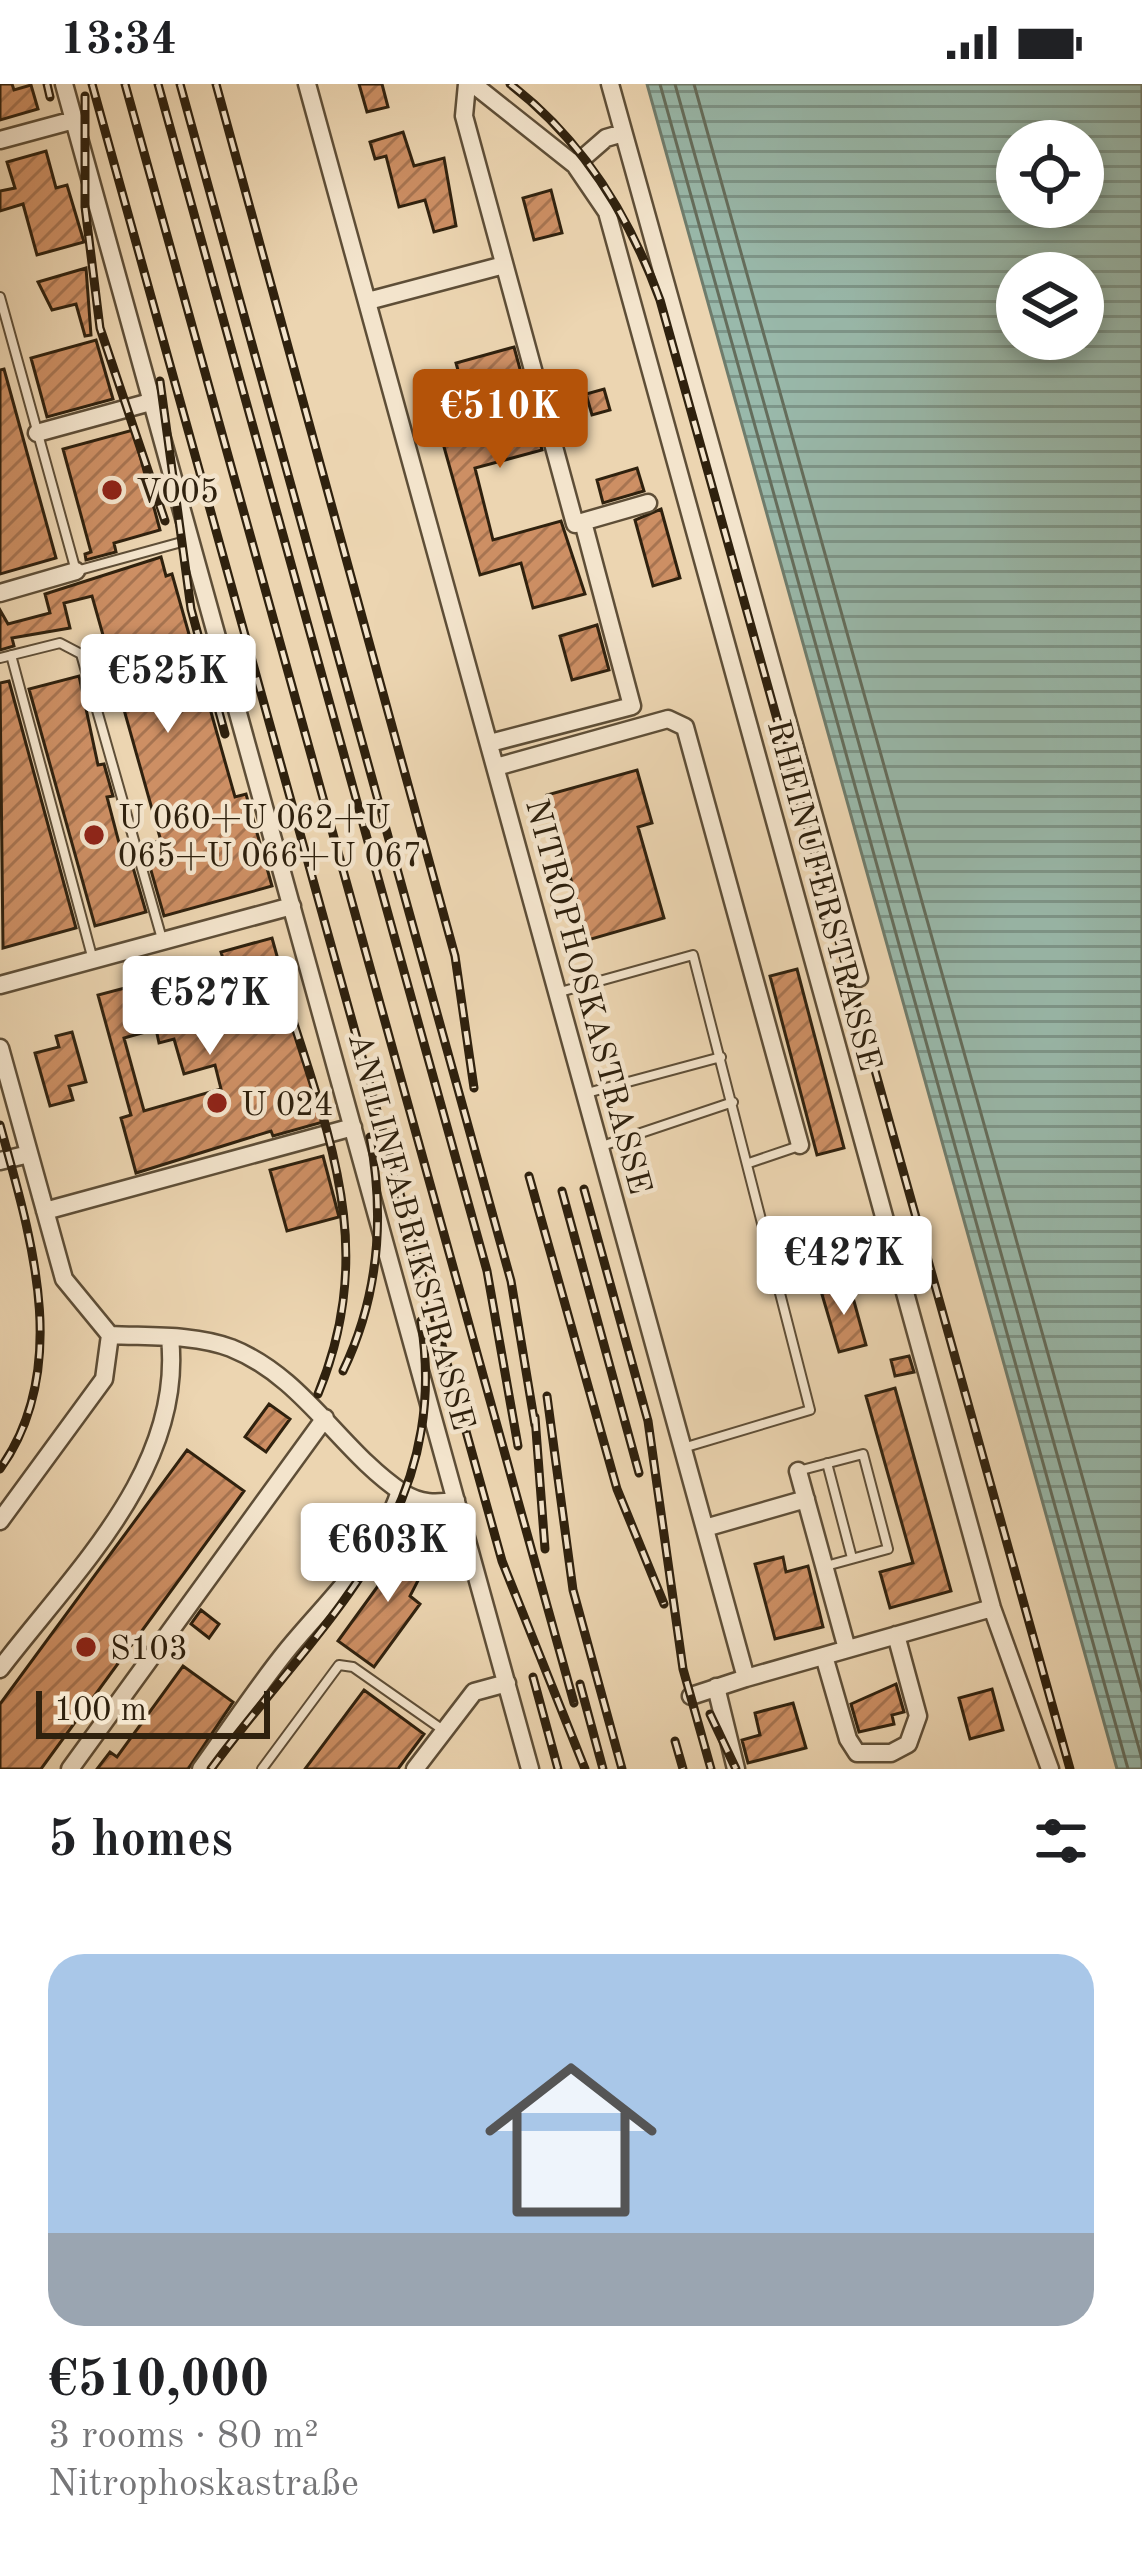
<!DOCTYPE html>
<meta charset="utf-8">
<style>
:root{--surface:#fff;--page:#f6f6f6;--text:#202124;--muted:#757577;--accent:#b45309}
body{margin:0;font-family:"Old Standard TT",serif;background:var(--page);color:var(--text);height:100vh;display:flex;flex-direction:column;font-size:45px;white-space:nowrap}
*{box-sizing:border-box;margin:0}
p{font-size:39px;color:var(--muted)}
.icon{flex:none;width:66px;height:66px;fill:none;stroke:currentColor;stroke-width:2;stroke-linecap:round;stroke-linejoin:round}
.map{position:relative;height:1685px;overflow:hidden}
.sheet{display:flex;flex-direction:column;background:var(--surface);flex:1}
.sheet>*{flex:none}
.tools{position:absolute;left:996px;top:36px;display:grid;gap:24px}
.tools a{display:grid;place-items:center;width:108px;height:108px;border-radius:50%;background:var(--surface);box-shadow:0 6px 18px #0003;font-size:60px}
.scale{position:absolute;left:36px;bottom:30px;width:234px;box-sizing:border-box;padding-left:12px;border:6px solid #2f210e;border-top:0;font-size:33px;line-height:42px;white-space:nowrap;color:#2f210e;-webkit-text-stroke:9px #f3e4cc;paint-order:stroke}
.price{position:absolute;translate:-50% -102px;padding:0 27px;border-radius:12px;background:#fff;color:#222;font-size:39px;line-height:78px;filter:drop-shadow(0 3px 6px #0008)}
.price::after{content:'';position:absolute;left:50%;top:72px;width:36px;height:27px;margin-left:-18px;background:inherit;clip-path:polygon(0 0,100% 0,50% 100%)}
.price.selected{background:var(--accent);color:#fff}
ul{padding:0;list-style:none}
li{display:grid;align-content:center;gap:24px;height:636px;padding:0 48px}
li span{display:grid;place-items:center;height:372px;border-radius:36px;color:#555}
li>.icon{margin-inline-start:auto}
span .icon{width:216px;height:216px;fill:#fffc;stroke-width:1}
li b{font-size:51px}
h2{display:flex;justify-content:space-between;align-items:center;height:144px;padding:0 48px;font-size:51px}
.status{display:flex;justify-content:space-between;align-items:center;height:84px;padding:0 60px;background:var(--surface);direction:ltr}
.status svg{height:33px;fill:currentColor}
.map>svg:first-child{display:block}
.water{fill:url(#water-rules);stroke:#6f7c6c;stroke-width:3;fill-rule:evenodd}
.lines{fill:none;stroke-linecap:round;stroke-linejoin:round}
.shore{stroke:#646d5c;stroke-width:3}
.building{fill:url(#building-hatch);stroke:#2f210e;stroke-width:3;fill-rule:evenodd}
.service-casing{stroke:#5e4e37;stroke-width:12}
.minor-casing{stroke:#5e4e37;stroke-width:21}
.service{stroke:#f3e4cc;stroke-width:8}
.minor{stroke:#f3e4cc;stroke-width:16}
.rail-casing{stroke:#2f210e;stroke-width:9}
.rail{stroke:#f3e4cc;stroke-width:4.5;stroke-dasharray:14;stroke-linecap:butt}
.poi-dot{fill:#8f2418;stroke:#f3e4cc;stroke-width:4.5}
.labels{text-anchor:middle;stroke-width:9;stroke-linejoin:round;paint-order:stroke}
.poi-label{font-size:33px;fill:#2f210e;stroke:#f3e4cc;text-anchor:start}
.street-label{font-size:33px;fill:#2f210e;stroke:#f3e4cc}
</style>
<div class="status"><b>13:34</b><svg viewBox="0 0 49 12"><path d="M0 12V9h3v3zM5 12V6h3v6zM10 12V3h3v9zM15 12V0h3v12zM26 1h20v11H26zM47 4h2v5h-2z"/></svg></div>
<div class="map">
<svg width="1142" height="1685" viewBox="0 0 1142 1685">
<defs>
<pattern id="water-rules" width="6" height="5" patternUnits="userSpaceOnUse" patternTransform="scale(3)"><rect width="6" height="5" fill="#99b9ab"/><path d="M0 2.5h6" fill="none" stroke="#7d968a"/></pattern>
<pattern id="building-hatch" width="6" height="6" patternUnits="userSpaceOnUse" patternTransform="scale(3)"><rect width="6" height="6" fill="#cd8f64"/><path d="M-1 1l2-2M0 6l6-6M5 7l2-2" fill="none" stroke="#a77451"/></pattern>
</defs>
<rect width="100%" height="100%" fill="#ecd5b1"/>
<filter id="stains"><feTurbulence type="fractalNoise" baseFrequency=".00167" numOctaves="4"/><feColorMatrix values="0 0 0 0 .2 0 0 0 0 .09 0 0 0 0 .02 0 0 0 .5 -.17"/></filter>
<radialGradient id="worn" r=".72"><stop offset=".6" stop-color="#630" stop-opacity="0"/><stop offset="1" stop-color="#630" stop-opacity=".3"/></radialGradient>
<path class="water" d="M647,0H1142V1685H1117ZM1017,57H1083V123H1017ZM1017,189H1083V255H1017Z"/>
<g class="lines">
<path class="shore" d="M660,0L1128,1685
M675,0L1142,1675
M694,0L1142,1607"/>
</g>
<path class="building" d="M0,0H12L14,6L31,1L38,25L0,36Z
M359,0H382L388,23L367,28Z
M403,48L414,82L444,74L456,142L434,148L425,116L399,123L386,72L375,75L370,58Z
M46,67L56,104L67,101L84,158L37,171L23,120L0,127V107L15,104L7,78Z
M551,106L562,149L534,156L523,114Z
M86,184L91,251L85,252L76,220L52,226L38,198Z
M96,256L113,315L47,333L31,274Z
M514,263L542,366L475,384L493,456L561,437L585,510L533,524L521,479L480,491L428,306L461,297L456,279Z
M4,285L56,474L0,490V286Z
M604,305L610,326L592,331L586,310Z
M133,346L160,446L114,459L116,468L86,476L85,470L91,468L63,365Z
M637,384L644,407L603,419L597,396Z
M661,425L680,494L653,502L635,436Z
M161,473L166,492L172,490L235,713L246,710L272,802L164,832L148,776L159,772L155,758L161,757L92,512L64,519L70,544L12,554L14,562L0,566V526L8,540L50,529L45,510Z
M597,541L609,586L572,596L560,552Z
M79,592L98,681L104,680L113,712L107,713L125,782L132,780L146,828L95,842L29,605Z
M9,597L76,844L3,864L0,599Z
M637,686L652,739L638,743L664,834L588,856L547,711Z
M272,854L323,1038L273,1052L271,1047L136,1089L121,1034L131,1031L98,911L224,878L221,868ZM156,945L159,959L174,955L184,990L215,981L221,1005L144,1027L124,954Z
M797,885L844,1064L817,1071L770,892Z
M72,948L86,998L69,1002L73,1016L50,1022L35,969L59,963L56,952Z
M323,1072L339,1133L287,1147L270,1086Z
M849,1199L866,1261L839,1268L821,1207Z
M909,1272L914,1288L895,1292L891,1276Z
M895,1304L951,1507L890,1524L880,1488L913,1479L866,1312Z
M269,1320L290,1335L266,1368L245,1353Z
M187,1366L244,1407L41,1685H0V1620Z
M420,1444L434,1454L417,1478L425,1483L410,1512L420,1520L374,1583L338,1557Z
M783,1473L786,1488L808,1482L823,1543L775,1555L755,1480Z
M201,1526L219,1540L209,1554L191,1540Z
M183,1582L233,1618L188,1685H97L110,1668L117,1673Z
M896,1600L904,1628L892,1631L894,1640L859,1648L851,1620Z
M992,1605L1003,1646L970,1655L959,1614Z
M364,1606L424,1650L398,1685H305Z
M793,1619L806,1664L748,1679L742,1656L760,1651L755,1629Z"/>
<g class="lines">
<defs>
<path id="service" d="M0,213L76,487L189,456
M11,571L93,876
M0,574L60,559L81,570L162,855
M560,908L693,871L810,1326L683,1364
M587,1009L721,973
M602,1062L733,1018
M749,1079L799,1062
M827,1379L852,1474
M798,1387L863,1370L888,1465L826,1482
M262,1685L339,1581L353,1583L443,1646"/>
<path id="minor" d="M64,0L530,1685
M307,0L746,1594L992,1524
M467,0L464,32L575,440L648,419
M473,0L575,81L607,128L992,1524L1050,1685
M610,0L859,894
M0,56L74,36
M575,81L606,54L623,49
M368,217L504,181
M37,349L154,317
M0,509L76,487
M490,659L632,622L583,438
M496,683L668,635L685,643L800,1061
M0,901L292,822
M0,964L64,1195L110,1251C149,1253 193,1250 231,1264C304,1293 340,1367 403,1409C420,1420 437,1420 456,1416
M0,1077L29,1070
M45,1127L353,1043
M798,1387L847,1565
M0,1437L104,1295L110,1251
M705,1444L806,1415
M824,1572L848,1655L857,1669H891L908,1660L918,1632L896,1551
M0,1585C74,1488 184,1385 170,1254
M716,1603L736,1685
M691,1612L746,1594
M70,1685L325,1334
M201,1685C230,1645 257,1603 288,1565C329,1515 380,1470 400,1407
M415,1685L474,1608L507,1599"/>
</defs>
<use href="#service" class="service-casing"/>
<use href="#minor" class="minor-casing"/>
<use href="#service" class="service"/>
<use href="#minor" class="minor"/>
<defs>
<path id="rail" d="M47,0L50,13
M92,0L502,1477L585,1685
M125,0L574,1619
M158,0L487,1187L518,1362
M180,0L511,1197L535,1341
M216,0L455,872L474,1004
M510,0C583,56 629,131 660,216L1070,1685
M85,12V123L100,244L165,437
M160,297L191,525L225,650
M278,888C322,1038 382,1155 318,1310
M0,1041C30,1150 73,1283 0,1385
M529,1092L617,1405L664,1520
M584,1105L648,1337L683,1585L711,1685
M562,1107L639,1389
M343,1287C379,1212 385,1134 370,1053
M547,1312L573,1506L622,1685
M535,1333L545,1465
M533,1593L558,1685
M580,1600L603,1685
M710,1630L736,1685
M675,1657L683,1685
M211,1685C317,1540 452,1437 421,1237"/>
</defs>
<use href="#rail" class="rail-casing"/>
<use href="#rail" class="rail"/>
</g>
<g class="poi-dot">
<circle cx="112" cy="406" r="12"/>
<circle cx="94" cy="751" r="12"/>
<circle cx="217" cy="1019" r="12"/>
<circle cx="86" cy="1563" r="12"/>
</g>
<g class="labels">
<g class="poi-label">
<text x="136" y="418">V005</text>
<text x="118" y="744">U 060+U 062+U<tspan x="118" dy="38">065+U 066+U 067</tspan></text>
<text x="241" y="1031">U 024</text>
<text x="110" y="1575">S103</text>
</g>
<g class="street-label">
<text transform="translate(826 811) rotate(75)" y="12">RHEINUFERSTRASSE</text>
<text transform="translate(590 912) rotate(75)" y="12">NITROPHOSKASTRASSE</text>
<text transform="translate(413 1147) rotate(75)" y="12">ANILINFABRIKSTRASSE</text>
</g>
</g>
<rect width="100%" height="100%" filter="url(#stains)"/>
<rect width="100%" height="100%" fill="url(#worn)"/>
</svg>
<div class="tools">
<a><svg class="icon" aria-label="locate" viewBox="0 0 24 24"><circle cx="12" cy="12" r="6"/><path d="M12 2v4M12 18v4M2 12h4M18 12h4"/></svg></a>
<a><svg class="icon" aria-label="layers" viewBox="0 0 24 24"><path d="M12 4l9 5-9 5-9-5zM3 14l9 5 9-5"/></svg></a>
</div>
<div class="scale">100 m</div>
<b class="price selected" style="left:500px;top:387px">€510K</b>
<b class="price" style="left:168px;top:652px">€525K</b>
<b class="price" style="left:210px;top:974px">€527K</b>
<b class="price" style="left:844px;top:1234px">€427K</b>
<b class="price" style="left:388px;top:1521px">€603K</b>
</div>
<section class="sheet">
<h2>5 homes<svg class="icon" aria-label="filters" viewBox="0 0 24 24"><path d="M4 7h16M4 17h16"/><circle cx="9" cy="7" r="2"/><circle cx="15" cy="17" r="2"/></svg></h2>
<ul>
<li><span style="background:linear-gradient(#a9c7e8 75%,#9aa5b1 0)"><svg class="icon" aria-label="home" viewBox="0 0 24 24"><path d="M3 11l9-7 9 7M6 9v11h12V9"/></svg></span><div><b>€510,000</b><p>3 rooms · 80 m²</p><p>Nitrophoskastraße</p></div></li>
</ul>
</section>
